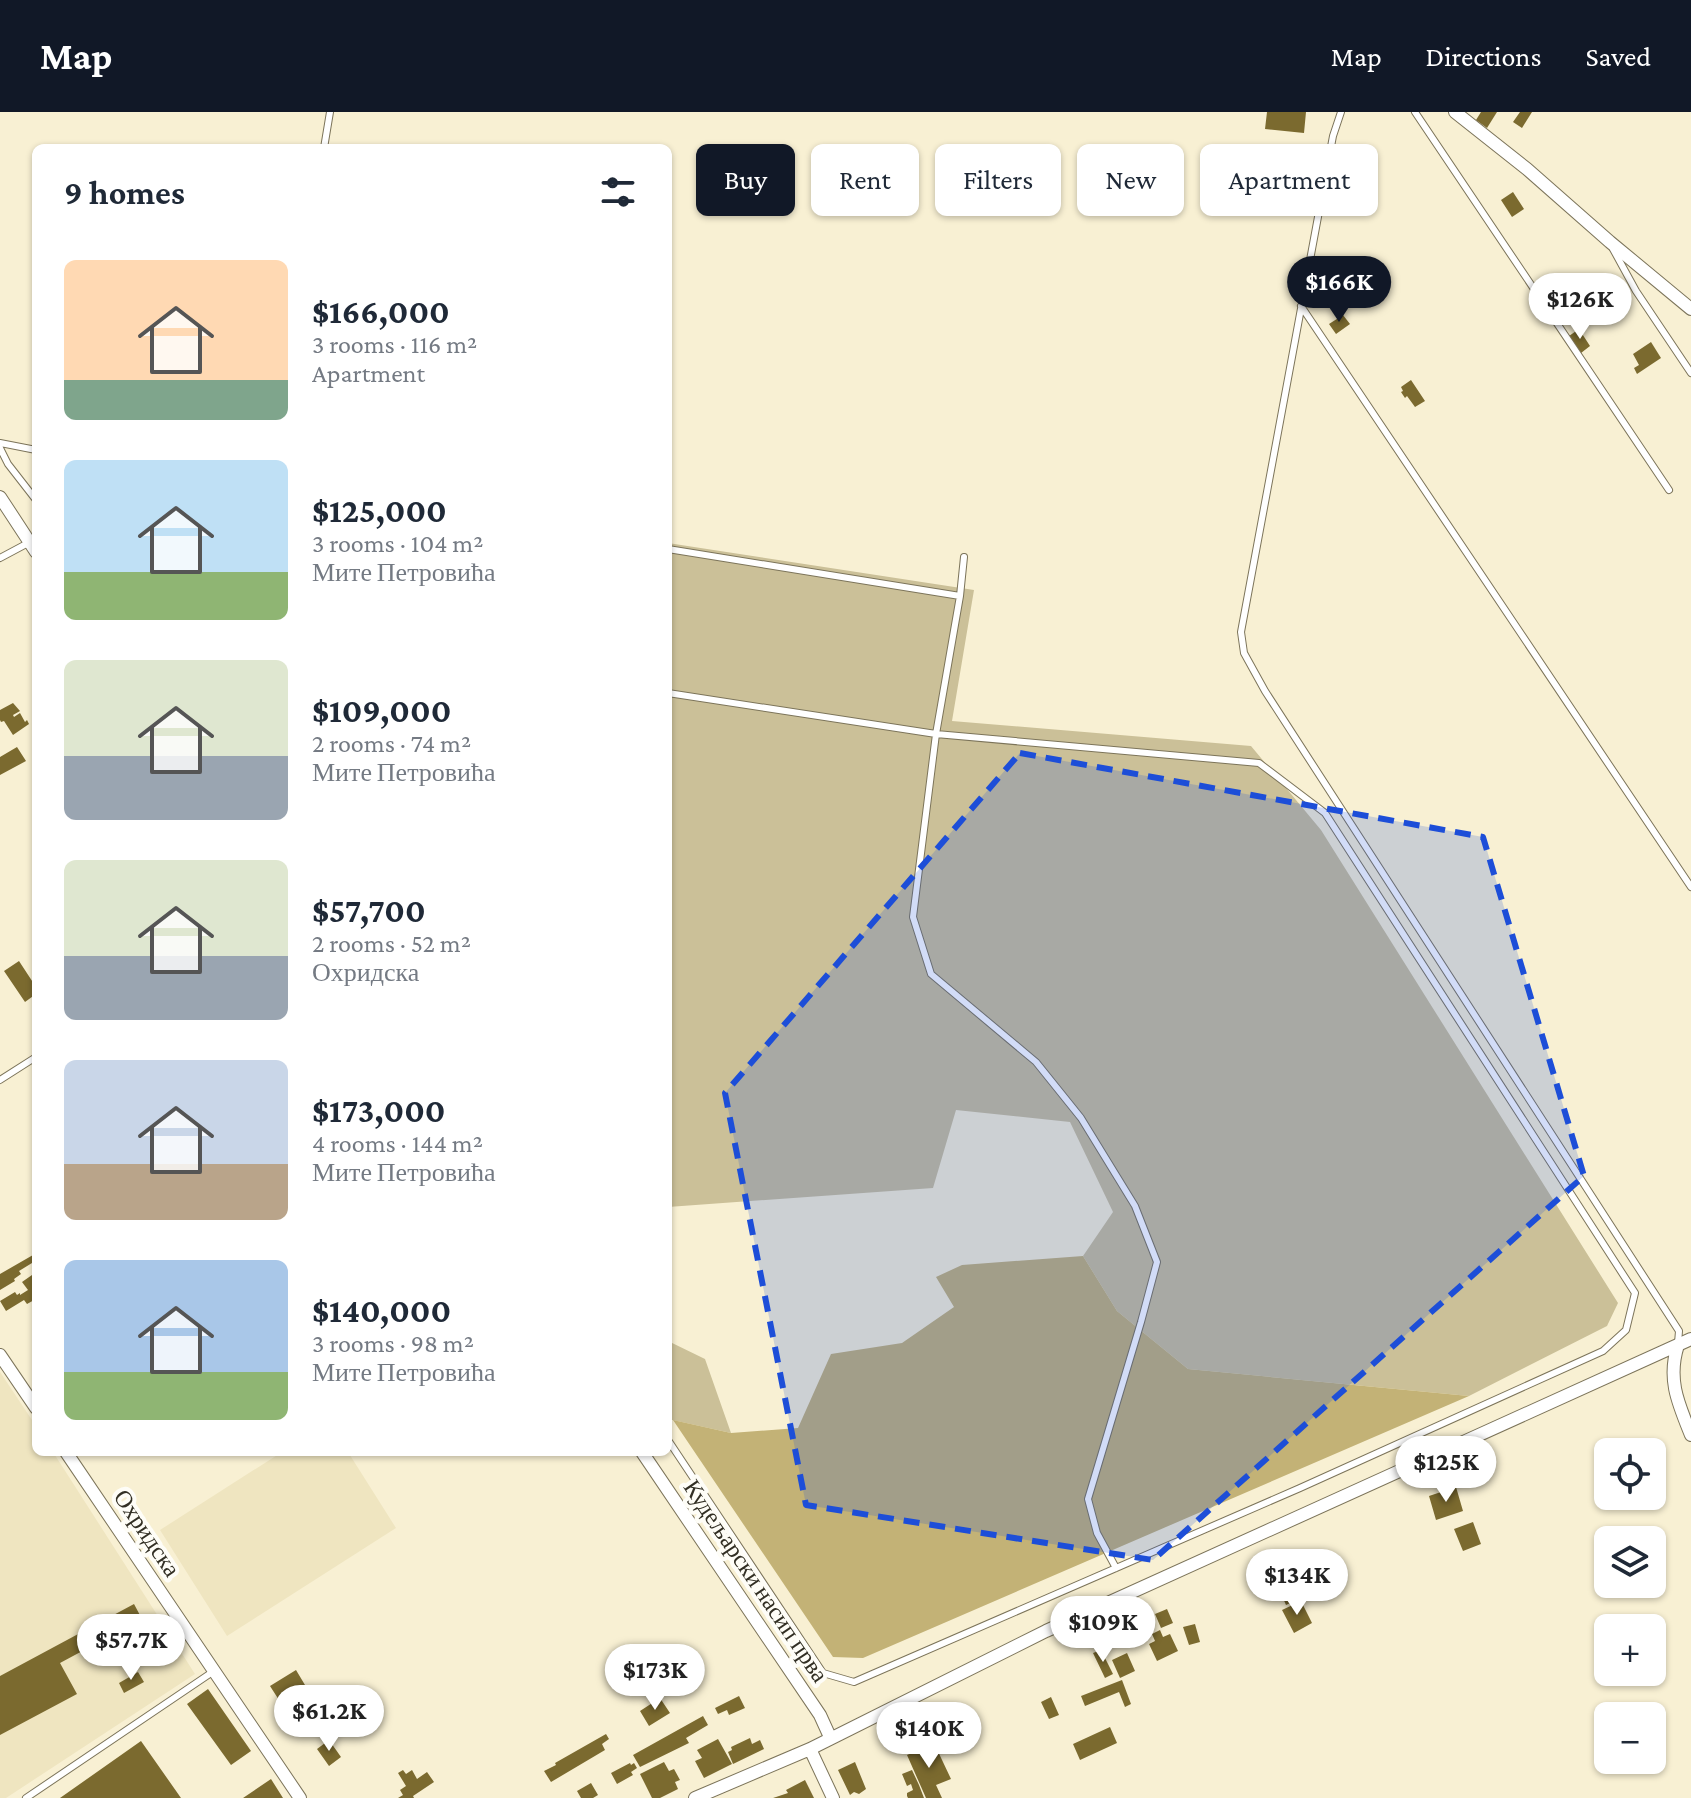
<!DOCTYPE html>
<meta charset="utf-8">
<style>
:root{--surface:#fff;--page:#f2f2f3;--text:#1f2937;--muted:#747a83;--accent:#111827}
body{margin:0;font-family:"Crimson Pro",serif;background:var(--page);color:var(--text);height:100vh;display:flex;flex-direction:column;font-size:30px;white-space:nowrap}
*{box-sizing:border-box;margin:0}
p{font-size:26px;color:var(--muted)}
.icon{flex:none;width:44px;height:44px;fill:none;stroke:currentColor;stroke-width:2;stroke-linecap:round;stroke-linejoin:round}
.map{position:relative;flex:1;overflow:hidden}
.panel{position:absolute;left:32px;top:32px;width:640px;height:1312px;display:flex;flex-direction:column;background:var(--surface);border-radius:12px;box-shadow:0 2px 6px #0004}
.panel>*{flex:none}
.banner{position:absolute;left:696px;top:32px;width:760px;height:72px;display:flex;gap:16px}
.tools{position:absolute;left:1594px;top:1326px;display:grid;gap:16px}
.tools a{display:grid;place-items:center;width:72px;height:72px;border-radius:12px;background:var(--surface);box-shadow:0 2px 6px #0004;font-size:40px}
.price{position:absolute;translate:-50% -68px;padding:0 18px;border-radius:28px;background:#fff;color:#222;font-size:26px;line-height:52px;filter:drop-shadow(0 2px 4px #0008)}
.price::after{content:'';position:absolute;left:50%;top:48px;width:24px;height:18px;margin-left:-12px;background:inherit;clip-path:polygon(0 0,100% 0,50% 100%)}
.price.active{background:var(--accent);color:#fff}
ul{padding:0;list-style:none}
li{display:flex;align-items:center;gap:24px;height:200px;padding:0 32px}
li span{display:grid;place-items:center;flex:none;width:224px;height:160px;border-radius:12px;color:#555}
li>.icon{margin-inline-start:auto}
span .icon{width:96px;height:96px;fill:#fffc;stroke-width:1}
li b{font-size:34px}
h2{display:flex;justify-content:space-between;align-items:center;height:96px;padding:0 32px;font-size:34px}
.tag{padding:0 28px;border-radius:12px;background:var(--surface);box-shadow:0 2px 6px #0004;font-size:28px;line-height:72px}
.tag.active{background:var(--accent);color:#fff}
header{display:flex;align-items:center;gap:48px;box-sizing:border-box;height:112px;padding:0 40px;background:var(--accent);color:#fff}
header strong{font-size:38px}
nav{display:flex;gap:44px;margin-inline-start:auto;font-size:28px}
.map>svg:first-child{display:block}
.built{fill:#efe5c0}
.green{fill:#cbc098}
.forest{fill:#c3b276}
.building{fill:#7b6a2f}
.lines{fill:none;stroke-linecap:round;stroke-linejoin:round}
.service-casing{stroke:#7c745a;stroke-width:8}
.minor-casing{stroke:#7c745a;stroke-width:14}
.service{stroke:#fff;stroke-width:6}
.minor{stroke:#fff;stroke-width:12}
.marked{fill:#1d4ed8;fill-opacity:0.2;stroke:#1d4ed8;stroke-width:6;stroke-dasharray:16 10;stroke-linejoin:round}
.labels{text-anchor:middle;stroke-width:8;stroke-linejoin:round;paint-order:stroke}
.street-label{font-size:24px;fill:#322f24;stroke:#fefdf7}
</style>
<header>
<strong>Map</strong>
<nav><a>Map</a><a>Directions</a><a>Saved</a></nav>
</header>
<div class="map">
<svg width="1691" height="1686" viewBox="0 0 1691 1686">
<rect width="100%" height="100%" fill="#f8f0d3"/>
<path class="built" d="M0,1260L36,1314V1340H53L195,1562L6,1686H0Z
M282,1340H348L396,1416L227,1524L160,1418Z"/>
<path class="green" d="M668,431L974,478L952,609L1251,634L1321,718L1618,1191L1607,1214L1469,1284L1188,1257L1117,1199L1083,1144L1113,1100L1070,1010L956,998L933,1076L668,1095Z
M668,1229L705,1247L731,1321L668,1307Z"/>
<path class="forest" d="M1083,1144L1117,1199L1188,1257L1469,1284L863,1546L833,1545L673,1308L731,1321L798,1316L831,1242L902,1231L954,1195L936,1165L962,1153Z"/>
<path class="building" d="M1267,0H1306L1304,21L1265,17Z
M1481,0H1497L1487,16L1476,8Z
M1520,0H1532L1522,16L1513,10Z
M1513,80L1524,97L1512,105L1501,88Z
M1343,203L1350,212L1336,222L1329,212Z
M1579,217L1590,234L1581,241L1569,224Z
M1651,230L1661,246L1637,262L1634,256L1639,253L1633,242Z
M1411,268L1425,289L1415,295L1407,284L1405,286L1401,280L1403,279L1401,275Z
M13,591L20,599L13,603L14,605L20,601L25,610L27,608L29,612L13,623L4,609L1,610L0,608V598Z
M17,635L26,649L0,663V645Z
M19,849L36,875V882L25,890L4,859Z
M33,1143L36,1149V1158L32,1151L19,1159L21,1162L14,1167L15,1169L0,1178V1162Z
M32,1163L36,1170V1187L27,1192L24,1188L6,1199L0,1189L15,1180L17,1183L20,1181V1183L28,1178L22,1170Z
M1456,1375L1463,1399L1436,1408L1429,1384Z
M1473,1410L1481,1432L1463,1439L1454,1417Z
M1290,1464L1299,1487L1286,1493L1276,1470Z
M1301,1489L1312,1511L1294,1521L1282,1498Z
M134,1492L142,1507L134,1511L146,1535L126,1546L114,1522L60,1551L77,1582L0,1623V1564Z
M1167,1497L1173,1511L1161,1516L1155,1502Z
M1134,1499L1138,1510L1122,1517L1117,1506Z
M1195,1512L1200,1530L1189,1533L1183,1515Z
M1160,1518L1163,1525L1170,1522L1178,1539L1157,1549L1149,1532L1155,1529L1152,1522Z
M1101,1538L1113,1562L1105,1566L1093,1541Z
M1127,1541L1135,1559L1120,1566L1112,1548Z
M296,1558L311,1583L286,1599L270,1574Z
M138,1560L144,1570L124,1581L119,1571Z
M1122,1568L1131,1592L1125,1595L1119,1580L1085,1594L1081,1584Z
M208,1577L251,1639L231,1653L187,1592Z
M739,1584L745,1596L729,1603L727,1598L718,1602L715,1596Z
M1051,1585L1059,1603L1049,1607L1041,1590Z
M660,1586L670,1601L649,1614L640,1599Z
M703,1604L708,1613L686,1626L689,1631L640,1655L633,1643Z
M1110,1615L1117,1631L1080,1648L1073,1632Z
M606,1622L609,1627L602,1632L605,1638L551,1670L544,1659L556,1653L555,1651Z
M750,1626L752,1632L760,1628L764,1637L733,1652L728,1640L732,1638L731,1635Z
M718,1627L732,1652L704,1666L695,1649L702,1646L697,1638Z
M329,1628L341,1645L329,1654L317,1637Z
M141,1629L181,1686H60Z
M934,1631L951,1667L936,1673L942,1686H926L907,1643Z
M664,1650L669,1659L674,1657L680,1668L675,1670L678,1677L660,1686H652L640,1662Z
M855,1650L866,1677L859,1682L854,1680L850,1683L838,1658Z
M630,1651L631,1653L634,1651L637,1656L631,1660L633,1663L617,1672L611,1661Z
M403,1658L406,1662L412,1658L417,1667L427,1660L434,1670L413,1684L414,1686H398L403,1683L400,1678L406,1674L398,1661Z
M912,1658L919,1673L924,1686H908L907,1684V1681L913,1678L911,1672L907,1674L902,1662Z
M271,1667L283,1686H243Z
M805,1668L814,1686H773L788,1681L786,1678Z
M591,1671L598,1683L593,1686H581L577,1679Z"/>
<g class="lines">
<defs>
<path id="service" d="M1341,0L1333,24L1241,520L1244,541L1265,579L1679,1219L1678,1231
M1415,0L1669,378
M324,36L330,0
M1613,137L1636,179L1691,261
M1301,194L1691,775
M0,331L36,338
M0,336L8,352L36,388
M668,437L960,484
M964,445L960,484L936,622L913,805L931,862L1036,950L1081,1006L1135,1094L1157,1150L1141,1210L1088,1387L1097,1421L1116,1456
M0,446L30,430
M668,581L936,622L1259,651L1325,701L1635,1181L1626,1218L1603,1239L1300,1376L854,1570L823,1561L668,1328
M0,968L36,945
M26,1686L214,1559"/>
<path id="minor" d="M1455,0L1527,57L1610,130L1691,197
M0,385L36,440
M1678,1233C1667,1267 1678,1291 1691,1323
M0,1243L36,1296
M66,1340L300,1686
M642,1340L820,1603L830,1625
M810,1637L833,1686
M695,1686L810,1637L1046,1519L1691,1227"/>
</defs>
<use href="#service" class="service-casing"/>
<use href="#minor" class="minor-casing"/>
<use href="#service" class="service"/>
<use href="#minor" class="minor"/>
</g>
<path class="marked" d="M1020,641L1483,725L1584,1064L1153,1448L806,1393L725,981Z"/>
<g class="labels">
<g class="street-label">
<text transform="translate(147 1421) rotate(56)" y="8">Охридска</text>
<text transform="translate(756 1469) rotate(56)" y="8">Кудељарски насип прва</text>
</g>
</g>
</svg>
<div class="tools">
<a><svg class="icon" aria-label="locate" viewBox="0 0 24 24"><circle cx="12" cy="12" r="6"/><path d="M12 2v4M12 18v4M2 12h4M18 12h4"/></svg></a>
<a><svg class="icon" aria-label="layers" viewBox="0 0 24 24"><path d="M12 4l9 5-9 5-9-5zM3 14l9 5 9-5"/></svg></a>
<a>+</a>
<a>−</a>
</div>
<b class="price active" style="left:1339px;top:212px">$166K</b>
<b class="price" style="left:1580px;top:229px">$126K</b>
<b class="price" style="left:1446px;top:1392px">$125K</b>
<b class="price" style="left:1297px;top:1505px">$134K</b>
<b class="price" style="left:1103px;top:1552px">$109K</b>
<b class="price" style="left:131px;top:1570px">$57.7K</b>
<b class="price" style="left:655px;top:1600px">$173K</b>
<b class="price" style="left:329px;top:1641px">$61.2K</b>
<b class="price" style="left:929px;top:1658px">$140K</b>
<div class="banner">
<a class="tag active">Buy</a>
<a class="tag">Rent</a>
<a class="tag">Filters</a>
<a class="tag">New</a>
<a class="tag">Apartment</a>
</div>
<section class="panel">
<h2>9 homes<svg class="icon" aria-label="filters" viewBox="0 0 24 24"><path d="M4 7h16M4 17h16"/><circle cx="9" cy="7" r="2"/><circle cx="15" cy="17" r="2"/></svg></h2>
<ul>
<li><span style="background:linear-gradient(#ffd9b3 75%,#7fa58c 0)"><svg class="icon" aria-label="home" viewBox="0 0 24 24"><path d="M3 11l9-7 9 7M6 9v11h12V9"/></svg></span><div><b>$166,000</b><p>3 rooms · 116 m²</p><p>Apartment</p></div></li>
<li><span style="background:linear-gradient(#bfe0f5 70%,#8fb573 0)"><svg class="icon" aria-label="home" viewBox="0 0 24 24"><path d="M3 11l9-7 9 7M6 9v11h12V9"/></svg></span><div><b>$125,000</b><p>3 rooms · 104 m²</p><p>Мите Петровића</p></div></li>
<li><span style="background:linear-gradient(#dfe7d0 60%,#9aa5b1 0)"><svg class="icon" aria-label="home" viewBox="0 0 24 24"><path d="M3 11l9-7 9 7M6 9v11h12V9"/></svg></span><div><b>$109,000</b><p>2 rooms · 74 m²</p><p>Мите Петровића</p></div></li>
<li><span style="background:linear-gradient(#dfe7d0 60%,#9aa5b1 0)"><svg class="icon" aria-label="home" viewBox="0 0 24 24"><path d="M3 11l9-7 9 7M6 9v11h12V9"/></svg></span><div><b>$57,700</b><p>2 rooms · 52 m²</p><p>Охридска</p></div></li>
<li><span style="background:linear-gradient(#c9d6e8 65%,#b9a48a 0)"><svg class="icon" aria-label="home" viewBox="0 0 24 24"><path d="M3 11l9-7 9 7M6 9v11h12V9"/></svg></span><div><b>$173,000</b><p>4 rooms · 144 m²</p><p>Мите Петровића</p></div></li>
<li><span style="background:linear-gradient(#a9c7e8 70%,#8fb573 0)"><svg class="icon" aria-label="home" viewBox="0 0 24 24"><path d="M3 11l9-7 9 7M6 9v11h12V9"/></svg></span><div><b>$140,000</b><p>3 rooms · 98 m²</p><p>Мите Петровића</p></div></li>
</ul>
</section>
</div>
